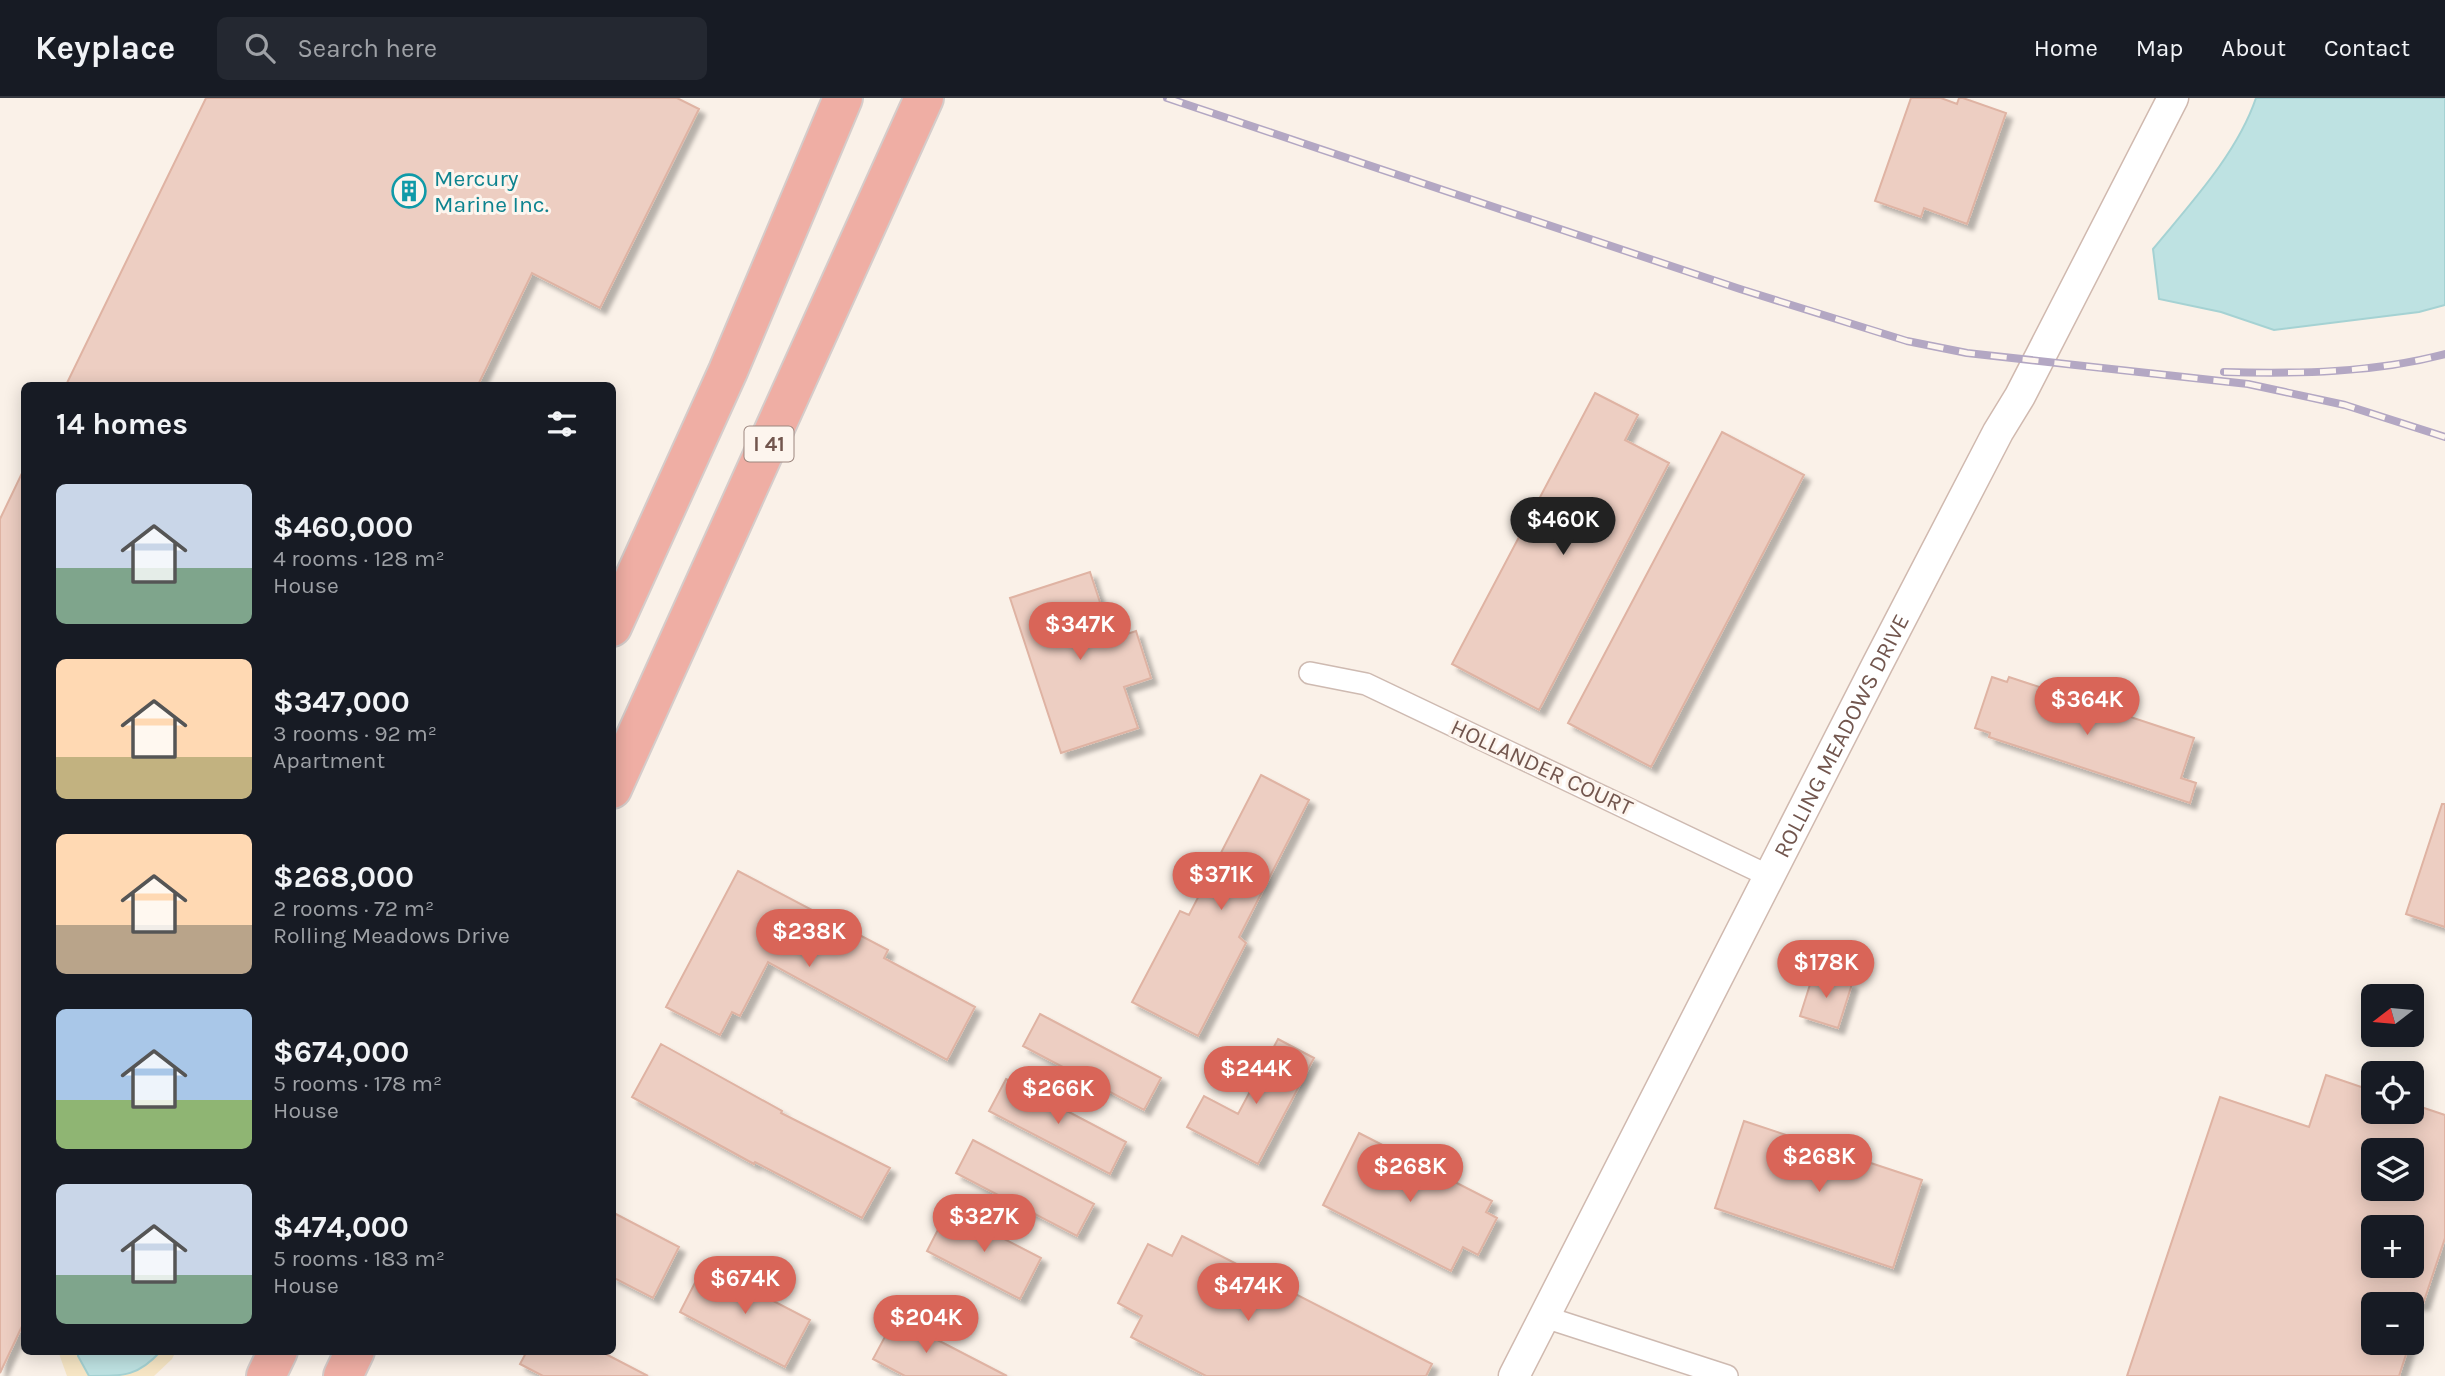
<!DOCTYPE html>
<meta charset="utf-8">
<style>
:root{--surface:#171b24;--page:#242831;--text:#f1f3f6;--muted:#9ea1a6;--line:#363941;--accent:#d96558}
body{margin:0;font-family:Karla,sans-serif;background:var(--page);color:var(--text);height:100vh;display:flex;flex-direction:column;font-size:26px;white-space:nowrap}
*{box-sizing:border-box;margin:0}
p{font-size:23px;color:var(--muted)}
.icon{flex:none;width:38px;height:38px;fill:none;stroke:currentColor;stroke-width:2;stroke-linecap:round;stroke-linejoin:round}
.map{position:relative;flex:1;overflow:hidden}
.side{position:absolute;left:21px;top:284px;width:595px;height:973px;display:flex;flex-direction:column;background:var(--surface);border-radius:10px;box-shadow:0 4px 18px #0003}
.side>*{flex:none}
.needle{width:46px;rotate:254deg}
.buttons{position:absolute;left:2361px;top:886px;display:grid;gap:14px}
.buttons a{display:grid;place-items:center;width:63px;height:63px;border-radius:10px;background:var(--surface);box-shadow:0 4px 18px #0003;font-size:35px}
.price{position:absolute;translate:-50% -60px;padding:0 16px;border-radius:24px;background:var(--accent);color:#fff;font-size:23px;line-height:46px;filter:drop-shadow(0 2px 4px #0008)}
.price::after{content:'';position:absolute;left:50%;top:42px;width:21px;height:16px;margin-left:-10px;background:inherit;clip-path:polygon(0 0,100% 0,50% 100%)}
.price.active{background:#222;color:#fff}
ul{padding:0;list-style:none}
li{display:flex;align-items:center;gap:21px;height:175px;padding:0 35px}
li span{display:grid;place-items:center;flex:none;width:196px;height:140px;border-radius:10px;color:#555}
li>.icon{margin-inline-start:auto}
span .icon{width:84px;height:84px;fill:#fffc;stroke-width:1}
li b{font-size:30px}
h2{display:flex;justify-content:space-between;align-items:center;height:84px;padding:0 35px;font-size:30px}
header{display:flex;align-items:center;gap:42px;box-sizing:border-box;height:98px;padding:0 35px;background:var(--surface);border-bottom:2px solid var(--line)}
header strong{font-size:33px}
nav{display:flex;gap:38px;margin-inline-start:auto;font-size:24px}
.search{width:490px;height:63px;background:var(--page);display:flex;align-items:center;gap:18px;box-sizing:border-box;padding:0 24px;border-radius:10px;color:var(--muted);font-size:26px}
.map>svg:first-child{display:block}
.sand{fill:#f7e6c5}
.water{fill:#bee2e2;stroke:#a5d2d3;stroke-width:2}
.building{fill:#edcec2;stroke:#dfb3a3;stroke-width:2;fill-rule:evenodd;filter:url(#shadow)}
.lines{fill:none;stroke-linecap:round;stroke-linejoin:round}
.minor-casing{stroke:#cebab1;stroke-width:24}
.secondary-casing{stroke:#d0b9af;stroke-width:33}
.motorway-casing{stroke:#d5ccca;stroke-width:42}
.minor{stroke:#fff;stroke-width:21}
.secondary{stroke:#fff;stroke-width:30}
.motorway{stroke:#efaea4;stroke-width:38}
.rail-casing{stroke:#b3a7c3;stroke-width:8}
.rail{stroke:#fdf5ee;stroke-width:5;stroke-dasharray:16;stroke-linecap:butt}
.labels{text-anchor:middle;stroke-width:6;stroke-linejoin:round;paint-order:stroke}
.shield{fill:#fdf5ee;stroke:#9c867e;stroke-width:2}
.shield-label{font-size:21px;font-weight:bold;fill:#72564e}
.culture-label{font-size:23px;fill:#0d838f;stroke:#fdf5ee;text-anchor:start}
.street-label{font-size:23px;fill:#72564e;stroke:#fdf5ee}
</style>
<header>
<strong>Keyplace</strong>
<div class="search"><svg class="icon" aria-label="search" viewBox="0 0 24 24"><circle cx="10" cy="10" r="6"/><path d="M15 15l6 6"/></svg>Search here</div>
<nav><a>Home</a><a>Map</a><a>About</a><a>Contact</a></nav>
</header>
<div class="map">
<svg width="2445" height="1278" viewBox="0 0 2445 1278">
<defs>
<filter id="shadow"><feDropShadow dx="6" dy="6" stdDeviation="2" flood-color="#0004"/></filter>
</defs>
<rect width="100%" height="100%" fill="#faf1e8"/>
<path class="sand" d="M58,1253H176L172,1261L154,1278H67Z"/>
<path class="water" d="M2256,0H2445V207L2419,214L2274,232L2221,214L2159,201L2153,151C2190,106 2237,56 2256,0Z
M78,1253H161C138,1278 126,1278 89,1278L78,1258Z"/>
<path class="building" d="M206,0H677L699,11L600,210L532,175L478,287H66Z
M1911,0H1941L1957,6L1959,0H1963L2006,15L1967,126L1924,110L1921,119L1875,103Z
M1595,295L1638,317L1625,342L1669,365L1539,612L1452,566Z
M1722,334L1804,377L1651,669L1568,625Z
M24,371V1224L0,1275V421Z
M1090,474L1112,541L1136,533L1151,580L1124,589L1138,630L1061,655L1010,500Z
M1992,579L2007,584L2009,579L2194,640L2181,680L2196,685L2190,705L1989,639L1990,635L1975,630Z
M1261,677L1309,702L1239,839L1246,845L1198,938L1132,904L1180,813L1189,817Z
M2442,706H2445V829L2406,816Z
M738,773L888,852L884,860L975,909L947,962L768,864L740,918L732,914L720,937L666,909Z
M1814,874L1852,886L1838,930L1800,918Z
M1040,916L1161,980L1144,1012L1023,948Z
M1278,941L1314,960L1258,1066L1187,1029L1204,998L1238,1016Z
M661,946L782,1013L781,1015L890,1070L862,1120L755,1064L754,1066L632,999Z
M2326,977L2373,993V1013H2412V1006L2445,1017V1140L2423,1206H2373V1244H2410L2399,1278H2127L2220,999L2309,1029ZM2373,1052H2412V1090H2373ZM2373,1129H2412V1167H2373Z
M1006,981L1126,1044L1110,1076L989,1013Z
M1744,1023L1922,1082L1893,1170L1715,1110Z
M1359,1035L1492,1103L1486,1114L1497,1120L1478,1157L1463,1149L1451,1173L1323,1107Z
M973,1042L1094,1106L1077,1138L956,1075Z
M948,1112L1041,1160L1020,1201L927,1153Z
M612,1114L679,1149L653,1200L612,1179Z
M1182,1138L1432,1266L1426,1278H1206L1131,1239L1142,1218L1118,1205L1148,1146L1172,1158Z
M704,1167L810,1222L785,1269L680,1214Z
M895,1220L1007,1278H905L873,1261Z
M527,1253H600L648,1278H543L520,1266Z"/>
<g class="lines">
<defs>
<path id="minor" d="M1310,575L1366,586L1769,778
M1545,1219L1727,1278"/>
<g id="secondary">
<path id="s1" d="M1514,1278L1877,567L1998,334L2020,298L2173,0"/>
</g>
<path id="motorway" d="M612,529L728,273L843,0
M612,691L924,0
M266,1278L278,1253
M343,1278L355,1253"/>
</defs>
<use href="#minor" class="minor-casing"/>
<use href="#secondary" class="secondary-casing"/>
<use href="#motorway" class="motorway-casing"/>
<use href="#minor" class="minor"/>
<use href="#secondary" class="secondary"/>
<use href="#motorway" class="motorway"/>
<defs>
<path id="rail" d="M1167,0L1740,191L1907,243L1967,255L2248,286L2345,307L2445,339
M2224,274C2298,276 2373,275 2445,256"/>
</defs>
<use href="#rail" class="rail-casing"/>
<use href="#rail" class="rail"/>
</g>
<defs>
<symbol id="building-ring" viewBox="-11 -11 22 22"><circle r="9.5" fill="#fdf5ee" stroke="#0f9aa8" stroke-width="1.5"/><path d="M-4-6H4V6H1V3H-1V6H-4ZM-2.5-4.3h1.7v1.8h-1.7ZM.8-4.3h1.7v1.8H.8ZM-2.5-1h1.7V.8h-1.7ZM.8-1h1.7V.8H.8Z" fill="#0f9aa8"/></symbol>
</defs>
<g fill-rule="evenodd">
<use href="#building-ring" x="390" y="74" width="38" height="38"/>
</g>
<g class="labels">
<rect class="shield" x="744.5" y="328.5" width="49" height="35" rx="5"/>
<g class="shield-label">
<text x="769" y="353">I 41</text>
</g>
<g class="culture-label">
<text x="434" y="88">Mercury<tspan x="434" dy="26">Marine Inc.</tspan></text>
</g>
<g class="street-label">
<text dy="8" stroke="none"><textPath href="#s1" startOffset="719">ROLLING MEADOWS DRIVE</textPath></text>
<text transform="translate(1542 669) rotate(25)" y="8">HOLLANDER COURT</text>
</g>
</g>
</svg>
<div class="buttons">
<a><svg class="needle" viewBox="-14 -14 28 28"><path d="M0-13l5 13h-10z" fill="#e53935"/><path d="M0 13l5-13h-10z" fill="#9ea1a6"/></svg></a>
<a><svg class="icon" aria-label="locate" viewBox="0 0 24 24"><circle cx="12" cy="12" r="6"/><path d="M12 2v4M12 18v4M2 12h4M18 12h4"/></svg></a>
<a><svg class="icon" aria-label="layers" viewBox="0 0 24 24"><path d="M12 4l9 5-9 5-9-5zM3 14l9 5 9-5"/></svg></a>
<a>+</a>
<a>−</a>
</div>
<b class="price active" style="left:1563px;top:459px">$460K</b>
<b class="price" style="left:1080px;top:564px">$347K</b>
<b class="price" style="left:2087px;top:639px">$364K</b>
<b class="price" style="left:1221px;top:814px">$371K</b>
<b class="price" style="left:809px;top:871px">$238K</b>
<b class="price" style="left:1826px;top:902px">$178K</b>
<b class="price" style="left:1256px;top:1008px">$244K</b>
<b class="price" style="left:1058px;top:1028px">$266K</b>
<b class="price" style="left:1819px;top:1096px">$268K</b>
<b class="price" style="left:1410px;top:1106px">$268K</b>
<b class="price" style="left:984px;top:1156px">$327K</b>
<b class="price" style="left:745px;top:1218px">$674K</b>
<b class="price" style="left:1248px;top:1225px">$474K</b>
<b class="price" style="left:926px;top:1257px">$204K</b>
<section class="side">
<h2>14 homes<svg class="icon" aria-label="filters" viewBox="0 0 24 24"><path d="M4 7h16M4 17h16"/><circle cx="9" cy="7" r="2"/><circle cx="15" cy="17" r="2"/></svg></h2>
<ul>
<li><span style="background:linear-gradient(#c9d6e8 60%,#7fa58c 0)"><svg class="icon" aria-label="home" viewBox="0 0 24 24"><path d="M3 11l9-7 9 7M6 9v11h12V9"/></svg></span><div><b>$460,000</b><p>4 rooms · 128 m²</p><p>House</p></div></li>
<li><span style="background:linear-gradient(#ffd9b3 70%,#c2b280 0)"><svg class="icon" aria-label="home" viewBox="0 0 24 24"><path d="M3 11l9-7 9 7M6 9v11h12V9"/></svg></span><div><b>$347,000</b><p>3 rooms · 92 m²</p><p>Apartment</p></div></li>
<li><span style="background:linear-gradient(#ffd9b3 65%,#b9a48a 0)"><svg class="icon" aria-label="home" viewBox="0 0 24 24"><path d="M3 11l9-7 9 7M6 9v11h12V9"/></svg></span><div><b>$268,000</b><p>2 rooms · 72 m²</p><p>Rolling Meadows Drive</p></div></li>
<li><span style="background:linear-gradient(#a9c7e8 65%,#8fb573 0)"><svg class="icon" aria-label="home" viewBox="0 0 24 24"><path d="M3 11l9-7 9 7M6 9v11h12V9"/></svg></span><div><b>$674,000</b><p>5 rooms · 178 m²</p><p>House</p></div></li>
<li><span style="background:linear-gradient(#c9d6e8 65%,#7fa58c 0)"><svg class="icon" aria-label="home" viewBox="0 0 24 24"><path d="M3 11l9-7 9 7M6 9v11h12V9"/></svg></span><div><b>$474,000</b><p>5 rooms · 183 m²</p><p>House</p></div></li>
</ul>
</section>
</div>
